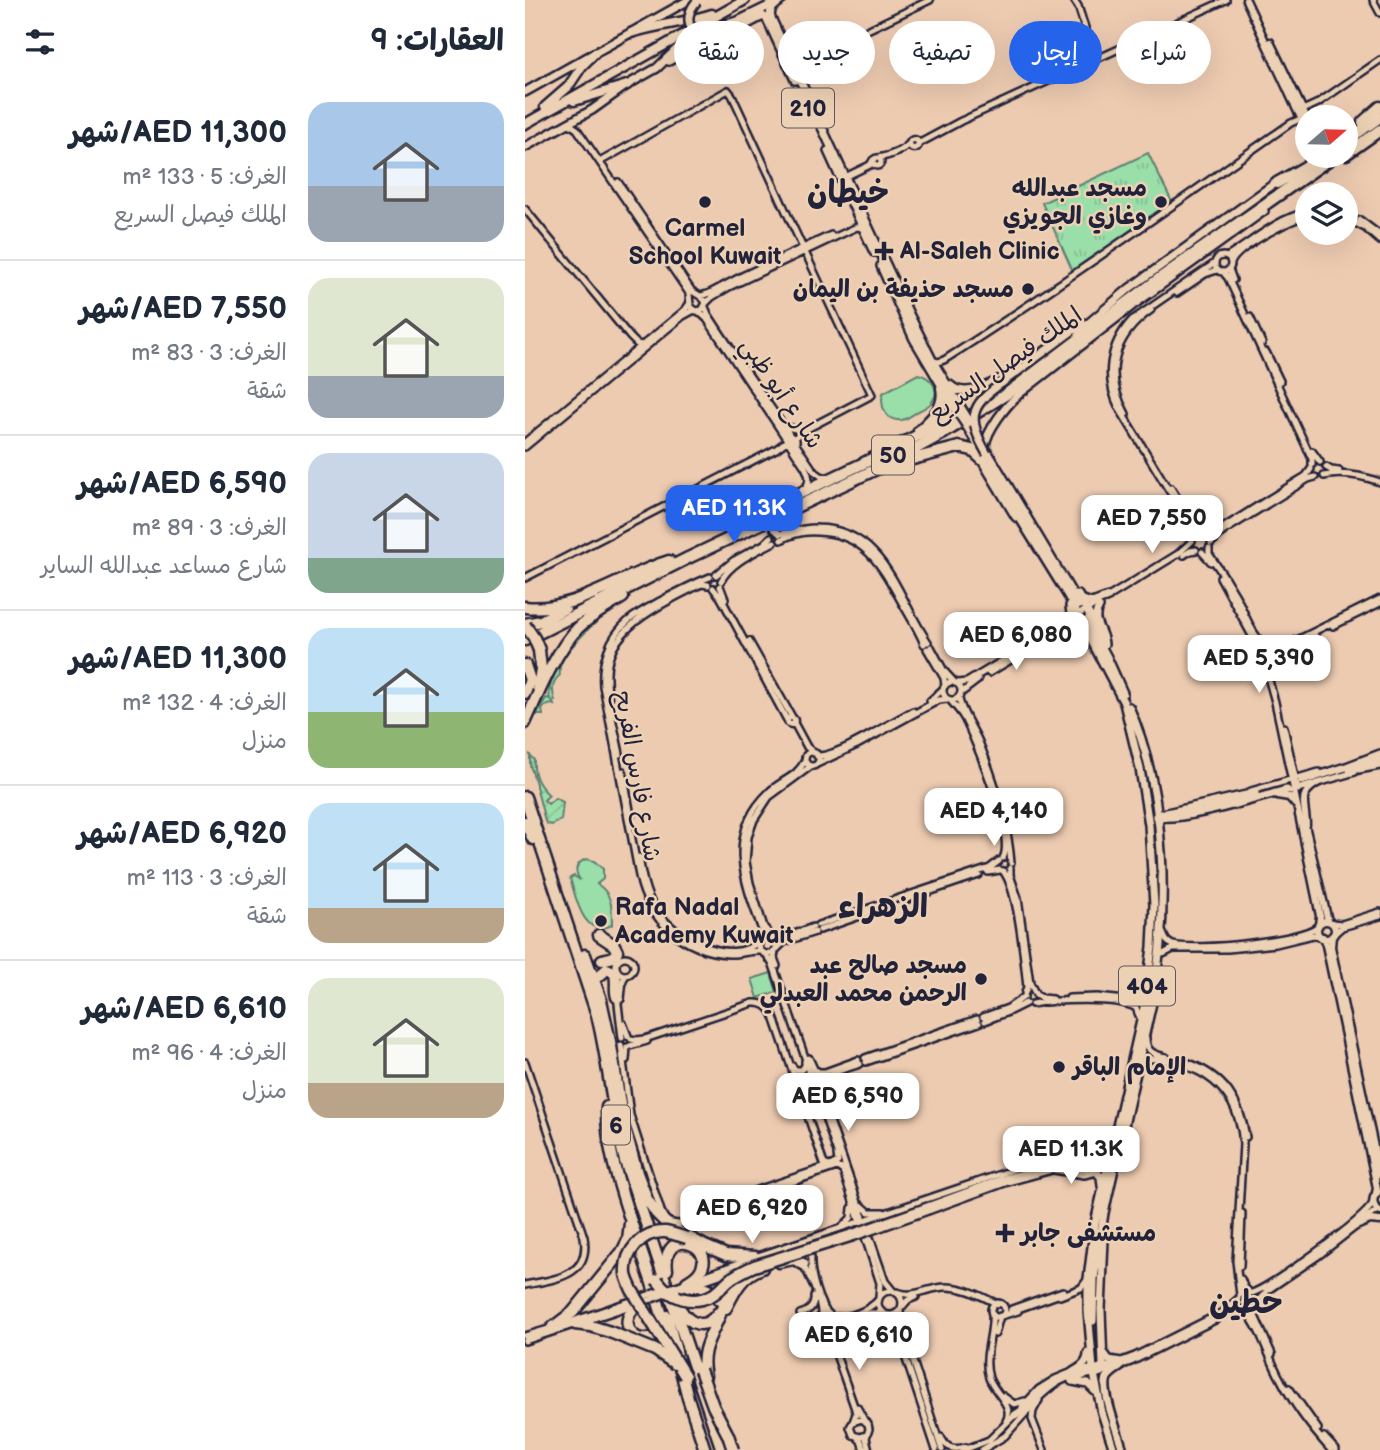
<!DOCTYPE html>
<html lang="ar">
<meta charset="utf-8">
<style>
:root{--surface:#fff;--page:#f6f6f7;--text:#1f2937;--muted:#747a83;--line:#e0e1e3;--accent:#2563eb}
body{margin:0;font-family:"Balsamiq Sans","Playpen Sans Arabic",sans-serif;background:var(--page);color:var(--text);direction:rtl;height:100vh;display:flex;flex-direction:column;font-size:26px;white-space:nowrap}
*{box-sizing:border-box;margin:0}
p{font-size:23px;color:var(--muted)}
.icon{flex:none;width:38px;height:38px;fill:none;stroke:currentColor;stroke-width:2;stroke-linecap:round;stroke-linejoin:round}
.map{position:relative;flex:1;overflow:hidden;direction:ltr}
.sheet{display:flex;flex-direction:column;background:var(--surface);width:525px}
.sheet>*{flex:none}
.hud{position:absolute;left:21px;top:21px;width:665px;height:63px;direction:rtl;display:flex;gap:14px}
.needle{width:46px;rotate:70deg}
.controls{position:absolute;left:770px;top:105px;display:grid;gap:14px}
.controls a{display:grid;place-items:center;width:63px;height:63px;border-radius:50%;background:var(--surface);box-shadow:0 7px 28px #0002;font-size:35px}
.price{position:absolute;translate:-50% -60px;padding:0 16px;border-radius:14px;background:#fff;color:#222;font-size:23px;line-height:46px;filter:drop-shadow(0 2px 4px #0008)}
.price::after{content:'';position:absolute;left:50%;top:42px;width:21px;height:16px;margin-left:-10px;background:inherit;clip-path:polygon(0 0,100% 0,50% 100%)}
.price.selected{background:var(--accent);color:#fff}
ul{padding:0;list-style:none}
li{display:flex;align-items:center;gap:21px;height:175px;padding:0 21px}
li+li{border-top:2px solid var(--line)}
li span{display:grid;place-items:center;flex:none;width:196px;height:140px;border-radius:21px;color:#555}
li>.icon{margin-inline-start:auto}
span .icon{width:84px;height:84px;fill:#fffc;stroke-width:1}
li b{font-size:30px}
h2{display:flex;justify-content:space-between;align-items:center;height:84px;padding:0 21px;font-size:30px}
.tag{padding:0 24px;border-radius:32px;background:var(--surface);box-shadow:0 7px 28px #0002;font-size:24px;line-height:63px}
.tag.selected{background:var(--accent);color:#fff}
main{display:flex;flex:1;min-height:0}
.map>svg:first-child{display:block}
.grass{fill:#9adea9;stroke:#5e8072;stroke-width:2}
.park{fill:url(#park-tufts);stroke:#5e8072;stroke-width:2}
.garden{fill:url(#garden-furrows);stroke:#5e8072;stroke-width:2}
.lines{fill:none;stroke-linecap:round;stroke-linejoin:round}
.tertiary-casing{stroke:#22223b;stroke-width:10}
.secondary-casing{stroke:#22223b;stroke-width:11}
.primary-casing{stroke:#22223b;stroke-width:12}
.trunk-casing{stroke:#22223b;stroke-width:13}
.motorway-casing{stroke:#22223b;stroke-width:15}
.tertiary{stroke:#edd1b4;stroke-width:5}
.secondary{stroke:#edd1b4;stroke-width:6}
.primary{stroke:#edd1b4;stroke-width:7}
.trunk{stroke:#edd1b4;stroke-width:8}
.motorway{stroke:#edd1b4;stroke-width:10}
.tertiary-bridge-casing{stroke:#22223b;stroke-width:10;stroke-linecap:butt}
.primary-bridge-casing{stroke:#22223b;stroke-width:12;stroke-linecap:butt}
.motorway-bridge-casing{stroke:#22223b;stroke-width:15;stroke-linecap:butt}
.tertiary-bridge{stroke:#edd1b4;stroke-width:5}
.primary-bridge{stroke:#edd1b4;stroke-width:7}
.motorway-bridge{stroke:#edd1b4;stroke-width:10}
.poi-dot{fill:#22223b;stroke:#edd1b4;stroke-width:2.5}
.labels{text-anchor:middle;stroke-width:5;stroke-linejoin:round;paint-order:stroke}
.shield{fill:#edd1b4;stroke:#5f565f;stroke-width:2}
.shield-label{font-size:23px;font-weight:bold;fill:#22223b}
.poi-label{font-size:24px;font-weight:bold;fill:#22223b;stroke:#edd1b4;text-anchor:start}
.street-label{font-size:24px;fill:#22223b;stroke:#edd1b4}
.district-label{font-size:32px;font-weight:bold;fill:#22223b;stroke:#edd1b4}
</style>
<main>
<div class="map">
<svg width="855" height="1450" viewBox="0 0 855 1450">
<defs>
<pattern id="park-tufts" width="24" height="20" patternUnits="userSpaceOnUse" patternTransform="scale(1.75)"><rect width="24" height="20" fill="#9adea9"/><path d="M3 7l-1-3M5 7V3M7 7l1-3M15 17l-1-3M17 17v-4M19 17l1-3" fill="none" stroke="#84be92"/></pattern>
<pattern id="garden-furrows" width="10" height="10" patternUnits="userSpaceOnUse" patternTransform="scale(1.75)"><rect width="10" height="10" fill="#9adea9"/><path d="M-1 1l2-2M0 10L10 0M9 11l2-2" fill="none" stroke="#84be92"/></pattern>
</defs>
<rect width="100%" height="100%" fill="#edcbb1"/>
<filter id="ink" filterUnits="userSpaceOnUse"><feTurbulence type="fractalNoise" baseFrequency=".0143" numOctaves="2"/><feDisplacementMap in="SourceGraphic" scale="14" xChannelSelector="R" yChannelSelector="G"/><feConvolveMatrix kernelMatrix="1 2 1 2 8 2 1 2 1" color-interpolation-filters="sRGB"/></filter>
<g filter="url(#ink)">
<path class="grass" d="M393,374C406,377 417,390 406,403C403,407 396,409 392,412C387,415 382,419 377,420C360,422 355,406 358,393Z
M61,859L69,861L78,869V879L72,884C88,894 87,908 87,925C58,940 51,897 45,878L49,876L55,880C49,871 50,864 61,859Z
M246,973L252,992L233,998L227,979Z"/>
<path class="park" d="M623,153L648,204L549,274L517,203Z"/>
<path class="garden" d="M70,616L74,620L67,626H66C55,639 31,658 35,675C26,682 27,692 30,701H27L29,705L27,704L20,706L17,710L18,715H12L21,698L25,699C23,693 25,689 26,683C34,651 49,639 70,616Z
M5,755L9,760C8,775 13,785 24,795L19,800L23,804L30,798L38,802L36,820L31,822L27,825L22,824L20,821L11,786V784L5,765Z"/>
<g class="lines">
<defs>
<path id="tertiary" d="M549,0L553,6L570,59
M848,0L855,13
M267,63H273L405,0
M776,108L780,109L793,103L855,60
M43,123L52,129L164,293L165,306L171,311L177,310L181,303L187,297L204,287L323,231L332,227L338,228
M384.5 144a4.5 4.5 0 1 1 9 0a4.5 4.5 0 1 1-9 0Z
M393,144L436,121L701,0
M348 162a4 4 0 1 1 8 0a4 4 0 1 1-8 0Z
M353,158C364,156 376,152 384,144
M78,160L203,90L207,95L278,248
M320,177L345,165L348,160
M93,182L166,290C171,295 178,295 181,303
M0,209L105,337L112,344L117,345
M821,218L840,228L855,241
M835,220L855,235
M690 264a8 8 0 1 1 16 0a8 8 0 1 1-16 0Z
M702,257C728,241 751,219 782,212
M706,263C712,247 765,220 782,216
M704,269L708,280
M698,272L703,278L787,459V465
M652,293L680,274L692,270
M176,296L185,293L219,275L306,235
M180,307L183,314L196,334L289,471L296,476L303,478
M173,311L182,319L280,467C284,475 286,481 280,489
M725,317L737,343
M741,352L755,381
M407,360L413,362L419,360C537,285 651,203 766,123L773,120H777
M601,414C578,373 589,336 626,310
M259,426L278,431
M0,442L160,310L165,303
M271,444V437L278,431L347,395L280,252
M0,447L158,316L169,310
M787,451L795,462
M801,467L806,470L814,471
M799,476C817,472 838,476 855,482
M646,488L667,522L678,533
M250,522L248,528L255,534
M255,534C267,532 279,527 292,528C360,529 372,597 403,642
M682,535L688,534L771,482L781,476L786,469
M669,537L668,530L594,408C579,377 584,345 607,320L690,263
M256,540C267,534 280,531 292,532C339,533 356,565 376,601C384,615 393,629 399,644
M686,543L699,531L783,479L790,477
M684,548V554C694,568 703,582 711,596C721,614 726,636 743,648
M677,552L686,562
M659,555L665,551L671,550
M191,575L208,561L239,544L246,537
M185,577C167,584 152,592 135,601C124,607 112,613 103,621C84,637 76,662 78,686L114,876C123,920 158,951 203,954C214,955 225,950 236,951
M695,577L726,634L735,647L736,652
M0,578L251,449L267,437L258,433
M196,581C206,562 231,552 249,542
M195,586L200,599
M188,588L196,598L262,720
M580,599L653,554L667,541
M808,626L855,603
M224,641L267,717
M406,647L419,671L430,683
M402,649L419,678L420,686
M748,650L756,648L855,599
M751,658L759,651L790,635
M739,663L750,702L769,791
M464,673L531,633
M747,677L745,668L747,663
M418 691a9 9 0 1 1 18 0a9 9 0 1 1-18 0Z
M432,683L442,682L571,604
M436,693L453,680
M434,698C435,710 449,730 454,742C470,781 483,821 486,863
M425,700C430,706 435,711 439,718C451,741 490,837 478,858
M405,701L418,689
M262.5 721a3.5 3.5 0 1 1 7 0a3.5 3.5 0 1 1-7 0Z
M269,723L282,747L289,753
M759,727L773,790
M280 759a7 7 0 1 1 14 0a7 7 0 1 1-14 0Z
M95,754C90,728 81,700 82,673C83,627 137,604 172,586L177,584L183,585
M292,756C315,756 365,722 388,711
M292,764L332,745L414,700L422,699
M834,770L855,766
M98,771L106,816
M726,791L794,772
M766,791L830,772
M114,857C117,875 120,893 130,909C147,935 206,969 234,941
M485,868V875L493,898L505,983L510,993
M478,871C493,889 499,960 502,987L500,993
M463,872L475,870
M380,900L454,875
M807,923L817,924L855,912
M293,925L465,868L474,861
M295,930L361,907
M638,933C640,939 642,943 648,945C670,951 777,941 793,926
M809,934L817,927L855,916
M234 945a9 9 0 1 1 18 0a9 9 0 1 1-18 0Z
M247,937L239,927L225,883L221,862L223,837L229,820L244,797L286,766
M249,937L256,939L288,927
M236,938L237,930C219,882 200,834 244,792C256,780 273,777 280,760
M252,949L259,942L290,932
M250,952L249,958L252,966
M241,954L248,965L283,1066V1073
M638,954L648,949H703L751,944L788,935L796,936
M91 966a9 9 0 1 1 18 0a9 9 0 1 1-18 0Z
M92,995L97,1038
M511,995L517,998L527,999
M544,998L572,997L610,1001L616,998L620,991
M96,999L98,980L101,975
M507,1004C528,1000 594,997 611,1008L615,1018
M458,1017L483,1008L499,997
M460,1021L483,1012L501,1003
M98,1023L103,1036
M621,1038C621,1052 629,1054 641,1057
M106,1039L111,1040L120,1039L228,1003C239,1002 245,1007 249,1017L299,1164L304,1166
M96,1045L105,1115L136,1211L139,1217
M105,1046L122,1041
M284,1058L290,1071
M340,1058L452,1019
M101,1060L102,1047
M0,1062L59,1237C66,1277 29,1279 0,1285
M341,1062L454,1023
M664,1063C700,1077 715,1101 721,1137
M267,1066L271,1070H276L280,1066V1061
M615,1067C622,1055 631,1059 644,1061C666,1067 685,1074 700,1093C711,1107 717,1127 718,1144L711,1261L715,1295
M282 1077a7 7 0 1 1 14 0a7 7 0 1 1-14 0Z
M313,1071L335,1064
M293,1072H300L333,1060
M294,1082V1089L360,1281L368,1291
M286,1084L292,1094L313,1156
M297,1087L301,1078L314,1071
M278,1098L279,1093L282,1090L286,1091L291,1097
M528,1158C543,1151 558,1137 572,1152
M564,1159L577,1163L578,1165L577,1168
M562,1166L583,1168
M317,1168L355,1283L354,1297
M529,1170L559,1175L568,1173
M336,1205L344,1212H358
M188,1207L208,1198L307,1165L313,1162L312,1155
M147,1223L153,1224L162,1223L209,1202L312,1167L318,1171
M318,1226L326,1218L327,1208
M715,1266L717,1213
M716,1279L719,1287L723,1291
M151,1286L230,1257L502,1165L518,1161L557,1159
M152,1290L215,1268
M353 1303a12 12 0 1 1 24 0a12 12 0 1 1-24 0Z
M372,1292C389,1299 403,1287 421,1287C441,1287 455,1296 473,1304
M727,1293C746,1287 839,1220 848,1203
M535,1296L556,1288L562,1280
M732,1302L743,1290L793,1256L848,1213L854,1211
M466 1310a7 7 0 1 1 14 0a7 7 0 1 1-14 0Z
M377,1307L383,1300L391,1297
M728,1308L730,1316L747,1354
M719,1310C735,1325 744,1359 755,1378C768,1404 786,1428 806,1450
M375,1311L377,1327L417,1450
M467,1313C469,1335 457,1356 464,1378C469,1393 490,1406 481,1421
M293 1322a8 8 0 1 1 16 0a8 8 0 1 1-16 0Z
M275,1314C285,1311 290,1306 289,1296
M700,1314L709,1309H717
M362,1315L371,1329L411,1450
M296,1316C297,1300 284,1274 275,1260L276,1257L280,1254L286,1257C285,1272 293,1306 305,1315
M476,1316L493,1311
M307,1317C322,1319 344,1311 354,1299
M36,1325L126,1294
M309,1325L346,1313H356
M299,1330L306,1340L330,1409L331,1414L328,1422
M470,1334L475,1316
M0,1336L27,1328
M0,1341L127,1299
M571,1375L606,1362L692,1319
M764,1388L793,1429
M478,1396L489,1404L500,1401
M514,1400L508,1411L507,1419L519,1450
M332,1407L339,1420
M497,1407L514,1389L530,1379L547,1372L583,1366L610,1356L698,1312L713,1299
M341,1435L335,1437L328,1435L325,1427L328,1422L337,1419L343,1424L344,1429L341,1438L344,1450
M416,1437C421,1449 429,1450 441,1447
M799,1437L811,1450
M333,1438L336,1441L339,1450
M439,1450L464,1440L491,1414
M457,1450L480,1436L507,1406"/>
<path id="secondary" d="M721,0L772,110L782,128
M745,42L782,119
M769,791L795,916L794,925
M752,795L764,797L770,804
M779,821L803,921
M781,825C781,806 772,795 791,784
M792 930a9 9 0 1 1 18 0a9 9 0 1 1-18 0Z
M807,936L806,947L855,1175
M798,937L801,945L852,1188L851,1193
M853,1192C846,1198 847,1207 855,1211
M831,1226L845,1220L855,1221"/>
<path id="primary" d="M257,0C251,5 243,9 246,18L384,314L407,360L435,406
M238,16L242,19L270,80
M144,61L173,45L196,38L238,16
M0,92L164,0
M0,147L67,110L102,85L132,68L162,39L173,31L213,21L248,4
M303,151L349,252
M356,266L389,339L431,410
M554,334L559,327L605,288L753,181
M477,383L558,323
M425,385C439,399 464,385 479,377
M441,425L461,459
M460,447C461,430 482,405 494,394L607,306L739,211
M461,449L554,605
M491,512L543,596L599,703L615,769L624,825L629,905L627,947L620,1003L570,1223L563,1279V1311L568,1369L577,1413L589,1450
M553,595L570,625
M558,600L567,603L583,597
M574,607C565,622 578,629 579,644
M562,620L582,657L598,693
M543,621L546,614L545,606
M530,634C541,631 549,621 559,630
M825,770L855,760
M777,781L821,767L855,754
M631,816C649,824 738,796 762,790
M631,816L637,814L730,793
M555,1158C567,1156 580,1161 585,1146
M541,1165L571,1171L576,1177L577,1186
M487,1310L538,1292
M568,1321L569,1279L579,1213L627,1003C644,913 642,792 604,707
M578,1352L584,1360L596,1362
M595,1367C590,1370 585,1373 582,1378C576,1392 594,1435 598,1450
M548,1372C557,1367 563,1363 563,1353
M547,1381L551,1377L574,1371L578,1365L576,1310L579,1240
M548,1381L563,1384L570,1391
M490,1415C511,1404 521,1383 546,1376"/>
<path id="trunk" d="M106,33C133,24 160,23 187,14
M49,101L102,85
M20,107L43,87L57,66L70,53
M0,124L220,0"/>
<path id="motorway" d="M838,122L855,107
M821,141L855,117
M821,154L855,130
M752,183L794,159
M394,431C407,419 421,407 417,388
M380,461L434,447L447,450L459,461L492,516
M213,529L265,498L339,463L425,419L438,415
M0,607C49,613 98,575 144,561
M0,624L16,621L40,608
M0,640L163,558L362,464L417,434L480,395L635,278L809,156
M0,665L5,680L0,693
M13,688L16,669L14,650
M0,723C14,692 30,652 53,628C66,615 83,607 98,597
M0,797L72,1015C84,1063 87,1113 100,1161L197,1450
M0,822L8,839
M74,935L89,945L92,951L89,957L77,960
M60,955L76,1000L86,1046L97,1117L112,1173L122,1199L131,1213L140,1222L153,1231L180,1246L201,1255L230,1257
M74,976L82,969L89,972C93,980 89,989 92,997
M82,1107C81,1147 94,1184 106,1222C117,1254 129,1286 138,1319L136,1331C115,1355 84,1321 117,1302
M404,1208L481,1180L532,1166
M254,1262L269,1259L278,1264
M142,1270C136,1224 193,1245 175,1271C172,1276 167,1279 162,1282
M164,1286C177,1286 187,1286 193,1299
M201,1308C210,1290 217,1275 237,1268
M155,1309C165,1325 180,1331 193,1313
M142,1316L163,1398L180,1450
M50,1324L66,1326L85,1332
M27,1328L48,1312L97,1252L103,1240L105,1223
M180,1376C173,1347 190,1332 198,1306C201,1296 201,1287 206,1278"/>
</defs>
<use href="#tertiary" class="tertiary-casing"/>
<use href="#secondary" class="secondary-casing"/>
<use href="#primary" class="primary-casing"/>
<use href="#trunk" class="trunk-casing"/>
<use href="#motorway" class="motorway-casing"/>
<use href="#tertiary" class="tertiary"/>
<use href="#secondary" class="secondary"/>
<use href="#primary" class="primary"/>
<use href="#trunk" class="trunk"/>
<use href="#motorway" class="motorway"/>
<defs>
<path id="tertiary-bridge" d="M126,1294L151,1286
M127,1299L152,1290"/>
<path id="primary-bridge" d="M172,1C154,20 168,45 193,36
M435,406L445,422
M431,410L441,425
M462,454C442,419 444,406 477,383"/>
<path id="motorway-bridge" d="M0,625L9,638L14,650
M132,1280C145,1298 167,1306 187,1295C194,1291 198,1285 204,1280C212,1274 220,1270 229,1266L328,1235L404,1208
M85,1332L130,1350L150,1364
M175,1370L188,1406L203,1435L208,1450
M160,1376L107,1290C105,1285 102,1280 101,1274C99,1252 117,1231 140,1232C147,1233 155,1236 162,1238"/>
</defs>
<use href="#tertiary-bridge" class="tertiary-bridge-casing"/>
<use href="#primary-bridge" class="primary-bridge-casing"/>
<use href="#motorway-bridge" class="motorway-bridge-casing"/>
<use href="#tertiary-bridge" class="tertiary-bridge"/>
<use href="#primary-bridge" class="primary-bridge"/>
<use href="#motorway-bridge" class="motorway-bridge"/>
</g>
</g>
<g class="poi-dot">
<circle cx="180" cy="202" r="7"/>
<circle cx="636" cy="202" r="7"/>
<path d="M355.5 240.5h7v7h7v7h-7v7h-7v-7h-7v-7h7z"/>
<circle cx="503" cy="289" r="7"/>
<circle cx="76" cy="921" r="7"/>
<circle cx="456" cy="979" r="7"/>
<circle cx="534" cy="1067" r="7"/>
<path d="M476.5 1222.5h7v7h7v7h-7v7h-7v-7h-7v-7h7z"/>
</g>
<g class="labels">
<g class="shield">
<rect x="257" y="88.5" width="52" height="39" rx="5"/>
<rect x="347" y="435.5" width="42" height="39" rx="5"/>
<rect x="594" y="966.5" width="56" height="39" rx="5"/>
<rect x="77" y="1105.5" width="28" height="39" rx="5"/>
</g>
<g class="shield-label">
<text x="283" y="116">210</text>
<text x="368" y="463">50</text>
<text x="622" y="994">404</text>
<text x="91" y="1133">6</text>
</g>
<g class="poi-label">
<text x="622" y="196" text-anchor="end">مسجد عبدالله<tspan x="622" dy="28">وغازي الجويزي</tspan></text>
<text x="180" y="236" text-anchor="middle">Carmel<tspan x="180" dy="28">School Kuwait</tspan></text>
<text x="375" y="259">Al-Saleh Clinic</text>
<text x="489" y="297" text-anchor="end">مسجد حذيفة بن اليمان</text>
<text x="90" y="915">Rafa Nadal<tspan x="90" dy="28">Academy Kuwait</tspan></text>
<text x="442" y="973" text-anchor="end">مسجد صالح عبد<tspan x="442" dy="28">الرحمن محمد العبدلي</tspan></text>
<text x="548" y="1075">الإمام الباقر</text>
<text x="496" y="1241">مستشفى جابر</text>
</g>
<g class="street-label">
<text transform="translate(480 364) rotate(-35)" y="8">الملك فيصل السريع</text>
<text transform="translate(257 393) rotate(56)" y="8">شارع أبو ظبي</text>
<text transform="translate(113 776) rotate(80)" y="8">شارع فارس الفريح</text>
</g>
<g class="district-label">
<text x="323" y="203">خيطان</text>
<text x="358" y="917">الزهراء</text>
<text x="721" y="1313">حطين</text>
</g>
</g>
</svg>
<div class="controls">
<a><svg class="needle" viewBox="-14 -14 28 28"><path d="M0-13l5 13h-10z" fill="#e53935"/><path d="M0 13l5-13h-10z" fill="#747a83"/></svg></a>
<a><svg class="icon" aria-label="layers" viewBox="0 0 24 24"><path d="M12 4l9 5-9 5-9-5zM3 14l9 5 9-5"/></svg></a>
</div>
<b class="price selected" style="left:209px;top:545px">AED 11.3K</b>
<b class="price" style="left:627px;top:555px">AED 7,550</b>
<b class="price" style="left:491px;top:672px">AED 6,080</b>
<b class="price" style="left:734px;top:695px">AED 5,390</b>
<b class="price" style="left:469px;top:848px">AED 4,140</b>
<b class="price" style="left:323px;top:1133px">AED 6,590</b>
<b class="price" style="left:546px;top:1186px">AED 11.3K</b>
<b class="price" style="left:227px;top:1245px">AED 6,920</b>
<b class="price" style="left:334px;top:1372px">AED 6,610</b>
<div class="hud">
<a class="tag">شراء</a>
<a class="tag selected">إيجار</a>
<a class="tag">تصفية</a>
<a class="tag">جديد</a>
<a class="tag">شقة</a>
</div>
</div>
<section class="sheet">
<h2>العقارات: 9<svg class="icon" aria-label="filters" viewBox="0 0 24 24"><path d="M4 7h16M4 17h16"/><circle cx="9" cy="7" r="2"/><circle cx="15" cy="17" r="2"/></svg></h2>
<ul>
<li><span style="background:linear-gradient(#a9c7e8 60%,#9aa5b1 0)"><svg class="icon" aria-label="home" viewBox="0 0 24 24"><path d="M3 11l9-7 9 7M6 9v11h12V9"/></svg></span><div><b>AED 11,300/شهر</b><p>الغرف: 5 · 133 m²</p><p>الملك فيصل السريع</p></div></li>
<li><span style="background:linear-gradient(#dfe7d0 70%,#9aa5b1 0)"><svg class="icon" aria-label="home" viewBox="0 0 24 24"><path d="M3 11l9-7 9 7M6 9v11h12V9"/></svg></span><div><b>AED 7,550/شهر</b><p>الغرف: 3 · 83 m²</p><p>شقة</p></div></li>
<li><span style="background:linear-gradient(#c9d6e8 75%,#7fa58c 0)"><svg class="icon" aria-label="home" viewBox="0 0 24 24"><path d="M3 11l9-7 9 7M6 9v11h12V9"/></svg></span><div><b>AED 6,590/شهر</b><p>الغرف: 3 · 89 m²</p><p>شارع مساعد عبدالله الساير</p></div></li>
<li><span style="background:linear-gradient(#bfe0f5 60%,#8fb573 0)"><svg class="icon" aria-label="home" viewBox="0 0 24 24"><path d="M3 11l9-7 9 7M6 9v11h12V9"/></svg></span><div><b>AED 11,300/شهر</b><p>الغرف: 4 · 132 m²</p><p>منزل</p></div></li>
<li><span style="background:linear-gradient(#bfe0f5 75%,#b9a48a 0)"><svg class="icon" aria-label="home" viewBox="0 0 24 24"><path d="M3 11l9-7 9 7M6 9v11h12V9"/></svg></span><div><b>AED 6,920/شهر</b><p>الغرف: 3 · 113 m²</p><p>شقة</p></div></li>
<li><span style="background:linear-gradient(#dfe7d0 75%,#b9a48a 0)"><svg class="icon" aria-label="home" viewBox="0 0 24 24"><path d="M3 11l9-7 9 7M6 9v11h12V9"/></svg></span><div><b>AED 6,610/شهر</b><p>الغرف: 4 · 96 m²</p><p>منزل</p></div></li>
</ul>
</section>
</main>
